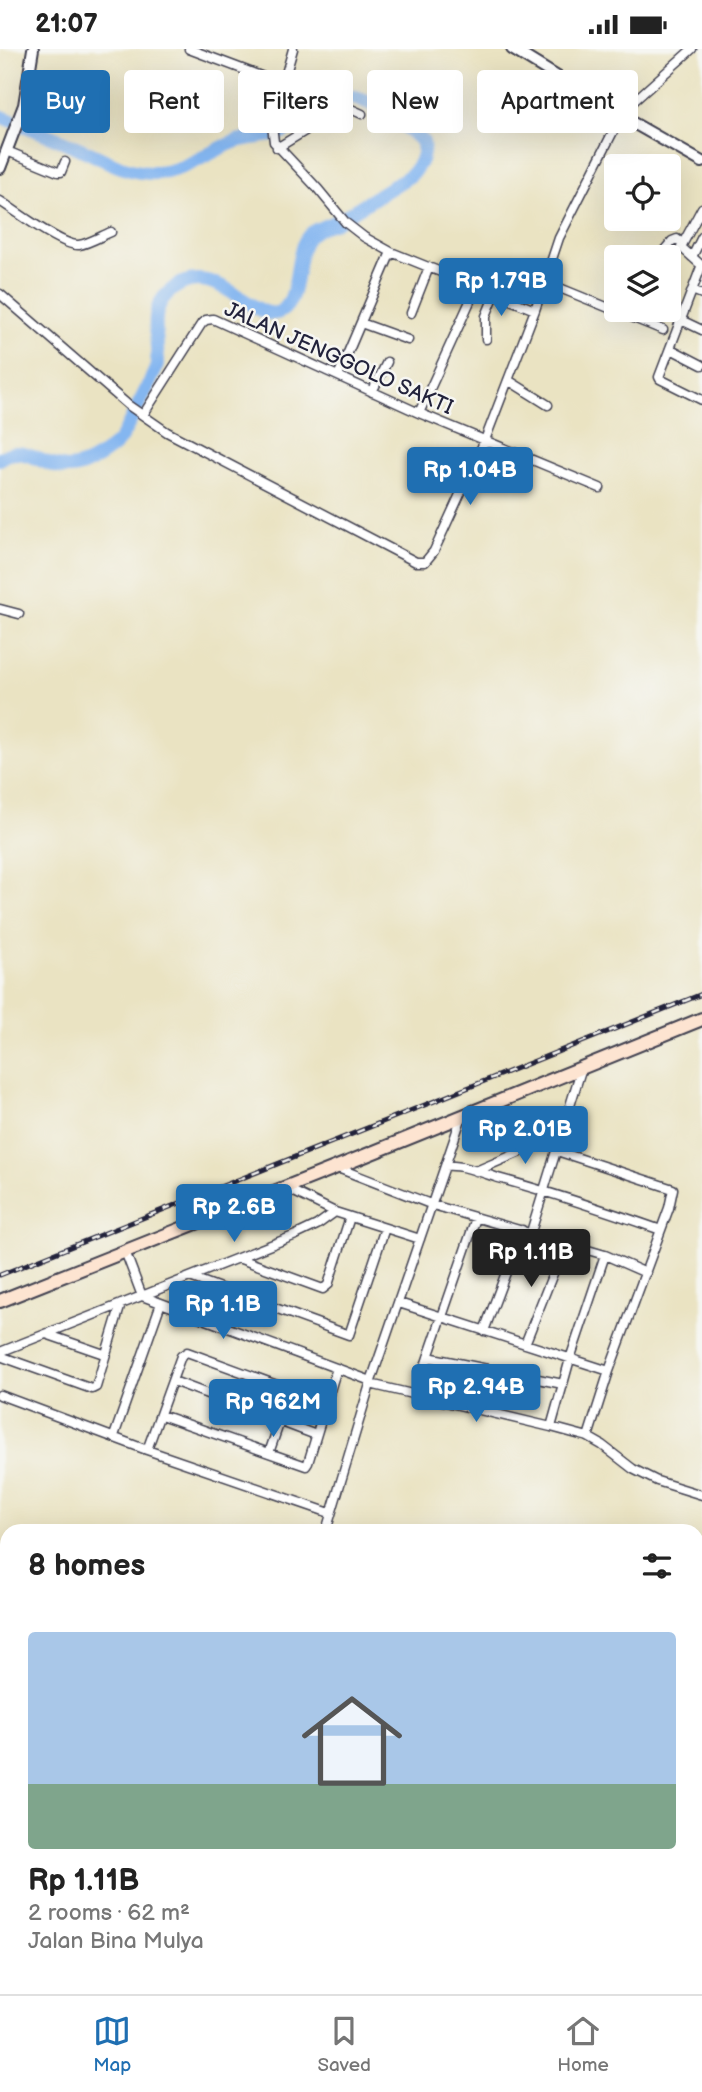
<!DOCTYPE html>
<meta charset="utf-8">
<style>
:root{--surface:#fff;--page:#f6f6f6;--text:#222;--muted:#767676;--line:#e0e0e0;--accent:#1f6fb2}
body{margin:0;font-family:"Balsamiq Sans",sans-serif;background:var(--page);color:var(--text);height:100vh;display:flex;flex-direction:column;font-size:26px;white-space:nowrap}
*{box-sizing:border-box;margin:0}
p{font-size:23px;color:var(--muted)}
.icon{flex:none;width:38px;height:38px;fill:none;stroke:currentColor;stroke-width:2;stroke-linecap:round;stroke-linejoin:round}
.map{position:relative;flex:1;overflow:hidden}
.drawer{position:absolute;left:0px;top:1475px;width:704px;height:471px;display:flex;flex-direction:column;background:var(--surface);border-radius:21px 21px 0 0;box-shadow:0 7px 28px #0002}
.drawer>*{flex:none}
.guide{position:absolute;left:21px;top:21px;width:662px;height:63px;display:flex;gap:14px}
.controls{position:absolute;left:604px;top:105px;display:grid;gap:14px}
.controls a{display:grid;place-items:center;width:77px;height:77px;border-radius:7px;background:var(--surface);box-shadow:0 7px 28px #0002;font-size:35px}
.price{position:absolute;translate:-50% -60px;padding:0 16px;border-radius:7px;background:var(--accent);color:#fff;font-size:23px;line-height:46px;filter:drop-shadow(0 2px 4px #0008)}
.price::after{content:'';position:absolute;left:50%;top:42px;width:21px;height:16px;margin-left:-10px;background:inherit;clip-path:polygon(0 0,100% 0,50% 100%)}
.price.selected{background:#222;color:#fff}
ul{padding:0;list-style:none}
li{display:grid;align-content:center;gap:14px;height:371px;padding:0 28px}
li span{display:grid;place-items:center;height:217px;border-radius:7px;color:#555}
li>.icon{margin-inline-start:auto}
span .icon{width:126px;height:126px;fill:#fffc;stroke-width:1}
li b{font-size:30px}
h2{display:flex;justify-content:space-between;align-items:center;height:84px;padding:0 28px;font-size:30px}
.chip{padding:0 24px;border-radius:7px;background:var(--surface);box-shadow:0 7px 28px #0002;font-size:24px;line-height:63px}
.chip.selected{background:var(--accent);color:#fff}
.status{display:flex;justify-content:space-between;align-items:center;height:49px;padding:0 35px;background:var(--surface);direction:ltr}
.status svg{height:19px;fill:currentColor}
.tab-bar{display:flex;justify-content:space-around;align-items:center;height:98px;border-top:2px solid var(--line);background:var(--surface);font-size:19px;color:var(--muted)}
.tab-bar a{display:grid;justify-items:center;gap:4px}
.tab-bar .selected{color:var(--accent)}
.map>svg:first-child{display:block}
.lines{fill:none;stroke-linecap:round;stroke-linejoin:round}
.river{stroke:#84b6f0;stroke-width:14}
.minor-casing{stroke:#403f4f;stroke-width:11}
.tertiary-casing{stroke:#403f4f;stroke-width:14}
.secondary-casing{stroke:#403f4f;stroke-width:16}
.minor{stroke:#fff;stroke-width:8}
.tertiary{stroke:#fff;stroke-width:10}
.secondary{stroke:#fde4d1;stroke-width:12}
.rail-casing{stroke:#22223b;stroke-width:5}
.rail{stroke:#f6f6f2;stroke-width:2.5;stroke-dasharray:8;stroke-linecap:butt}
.labels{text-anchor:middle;stroke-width:5;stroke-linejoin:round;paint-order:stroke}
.street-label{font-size:21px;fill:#22223b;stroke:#f6f6f2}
</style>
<div class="status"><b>21:07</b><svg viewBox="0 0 49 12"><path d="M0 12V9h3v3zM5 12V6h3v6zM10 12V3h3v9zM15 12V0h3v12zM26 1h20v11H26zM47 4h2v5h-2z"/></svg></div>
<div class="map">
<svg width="702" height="1945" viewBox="0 0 702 1945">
<rect width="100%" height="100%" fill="#f6f6f2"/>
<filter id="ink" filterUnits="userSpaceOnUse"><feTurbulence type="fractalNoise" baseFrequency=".0143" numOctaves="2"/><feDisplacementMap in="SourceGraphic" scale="14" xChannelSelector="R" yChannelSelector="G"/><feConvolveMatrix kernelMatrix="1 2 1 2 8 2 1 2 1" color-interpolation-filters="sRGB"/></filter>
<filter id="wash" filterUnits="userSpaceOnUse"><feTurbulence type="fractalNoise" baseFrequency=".00686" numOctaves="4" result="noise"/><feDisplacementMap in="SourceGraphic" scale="28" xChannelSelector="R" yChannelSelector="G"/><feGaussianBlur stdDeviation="1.57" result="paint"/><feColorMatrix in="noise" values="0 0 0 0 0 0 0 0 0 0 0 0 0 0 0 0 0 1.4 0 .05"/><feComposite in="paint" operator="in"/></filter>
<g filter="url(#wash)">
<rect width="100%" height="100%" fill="#eae3c2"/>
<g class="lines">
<path class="river" d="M0,67C25,77 50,86 74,97C101,108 123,124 153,124C184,124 209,102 237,92C253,87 273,89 288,80C302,72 312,59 327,52C359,35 399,73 423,93C425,107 420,115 411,126C387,141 363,156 339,171C328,177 315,178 307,189C294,206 300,251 281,262C255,279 213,200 167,245C147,264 160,292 157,316C155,324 122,391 116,395C104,405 86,418 70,419C46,421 23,392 0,410"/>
</g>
</g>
<g filter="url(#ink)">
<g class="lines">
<defs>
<path id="minor" d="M189,0L282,35
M293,0L275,63L272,76L274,93L318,140L346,174L364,188L391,203L535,261
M277,99L339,61L351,60L362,65
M7,102L58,123H61L65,113
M0,152C16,162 63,198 79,196C90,194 101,187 111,183
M702,159L681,198L701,216V218L659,328L660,330L702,351
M661,205L672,192L677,190L682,194
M692,208L702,188
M545,233L663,281
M692,241L702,245
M0,245L128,356L167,383L416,513H425L434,502L485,391L535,261L559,189L621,67L634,52L692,0
M411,264L429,218
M681,271L702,281
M361,274L408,291
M486,290V267L495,245
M671,300L702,316
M338,327L391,203
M508,331L548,356
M372,343L387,313
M419,364L477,237
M143,366L202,274L206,271L213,270L419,364L600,439
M0,560L19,565
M445,1117L462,1067
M338,1119L433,1156L605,1206L646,1224
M476,1122L562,1085
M284,1138L335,1163L420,1190
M531,1183L582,1018
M125,1202L142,1247L371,1332
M238,1209L323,1240L328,1236L350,1168
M190,1228L349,1286L385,1179
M399,1254L609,1322L669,1159L673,1140L557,1102
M484,1282L522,1181
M46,1285L104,1305
M525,1295L556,1217L562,1193
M0,1303L296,1186L317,1176L335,1163
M0,1307L92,1340L96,1338L121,1255
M428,1308L563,1335
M173,1332L316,1386
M370,1335L551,1378L588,1388L602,1396L633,1420L657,1432L702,1446
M0,1346L147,1401L330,1464
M415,1346L476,1169
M161,1366L306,1417L308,1414L337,1319
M551,1378L570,1310L605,1206
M114,1387L161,1254
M588,1388L609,1322
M147,1401L181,1307L187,1303L326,1354
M269,1404L280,1372
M326,1482L371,1332L445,1117C461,1115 483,1124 498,1129C553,1144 607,1162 661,1181
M0,1794L7,1788
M696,1883L702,1885
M664,1939V1945
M618,1945L620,1939"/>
<path id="tertiary" d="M512,0L621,67L702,113
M0,119L24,56L33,0"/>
<path id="secondary" d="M0,1252L337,1118L702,970"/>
</defs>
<use href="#minor" class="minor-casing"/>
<use href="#tertiary" class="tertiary-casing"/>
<use href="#secondary" class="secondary-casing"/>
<use href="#minor" class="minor"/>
<use href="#tertiary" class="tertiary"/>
<use href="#secondary" class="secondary"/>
<defs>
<path id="rail" d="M0,1226L702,945"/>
</defs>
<use href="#rail" class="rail-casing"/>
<use href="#rail" class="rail"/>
</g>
</g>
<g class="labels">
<g class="street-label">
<text transform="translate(339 309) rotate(24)" y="7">JALAN JENGGOLO SAKTI</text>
</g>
</g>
</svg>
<div class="controls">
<a><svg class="icon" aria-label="locate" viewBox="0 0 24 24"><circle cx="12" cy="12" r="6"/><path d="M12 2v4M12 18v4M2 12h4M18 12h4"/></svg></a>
<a><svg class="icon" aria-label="layers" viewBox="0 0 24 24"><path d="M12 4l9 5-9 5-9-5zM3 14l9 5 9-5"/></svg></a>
</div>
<b class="price" style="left:501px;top:269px">Rp 1.79B</b>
<b class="price" style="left:470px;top:458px">Rp 1.04B</b>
<b class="price" style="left:525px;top:1117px">Rp 2.01B</b>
<b class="price" style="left:234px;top:1195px">Rp 2.6B</b>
<b class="price selected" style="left:531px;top:1240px">Rp 1.11B</b>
<b class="price" style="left:223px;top:1292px">Rp 1.1B</b>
<b class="price" style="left:476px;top:1375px">Rp 2.94B</b>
<b class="price" style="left:273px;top:1390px">Rp 962M</b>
<div class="guide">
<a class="chip selected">Buy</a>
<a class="chip">Rent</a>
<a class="chip">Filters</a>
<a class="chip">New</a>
<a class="chip">Apartment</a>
</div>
<section class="drawer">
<h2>8 homes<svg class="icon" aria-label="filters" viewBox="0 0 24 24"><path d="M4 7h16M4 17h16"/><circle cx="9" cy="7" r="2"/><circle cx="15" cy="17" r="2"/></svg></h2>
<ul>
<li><span style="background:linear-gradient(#a9c7e8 70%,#7fa58c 0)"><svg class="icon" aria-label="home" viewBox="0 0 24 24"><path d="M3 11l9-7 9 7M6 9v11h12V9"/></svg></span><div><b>Rp 1.11B</b><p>2 rooms · 62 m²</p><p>Jalan Bina Mulya</p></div></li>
</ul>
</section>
</div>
<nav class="tab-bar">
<a class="selected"><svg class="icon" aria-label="map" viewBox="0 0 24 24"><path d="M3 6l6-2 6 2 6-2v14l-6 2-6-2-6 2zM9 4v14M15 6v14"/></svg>Map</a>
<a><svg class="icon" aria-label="saved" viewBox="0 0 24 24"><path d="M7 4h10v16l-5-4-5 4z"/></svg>Saved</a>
<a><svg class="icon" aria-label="home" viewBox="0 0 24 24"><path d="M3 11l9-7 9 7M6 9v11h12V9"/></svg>Home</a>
</nav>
